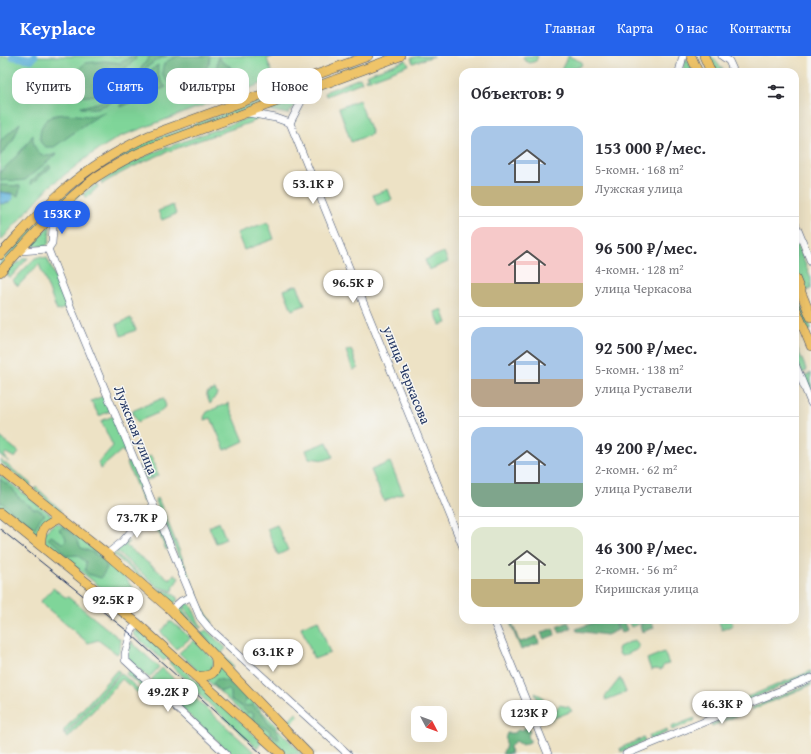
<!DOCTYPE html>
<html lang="ru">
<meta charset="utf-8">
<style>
:root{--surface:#fff;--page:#f2f2f3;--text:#2b2b33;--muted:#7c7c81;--line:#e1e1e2;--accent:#2563eb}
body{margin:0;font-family:"Gentium Book Plus",serif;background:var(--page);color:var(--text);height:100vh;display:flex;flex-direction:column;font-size:15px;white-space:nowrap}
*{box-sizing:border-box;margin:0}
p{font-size:13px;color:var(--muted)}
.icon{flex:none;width:22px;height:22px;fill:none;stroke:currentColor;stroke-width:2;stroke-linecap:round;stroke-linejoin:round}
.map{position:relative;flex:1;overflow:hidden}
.side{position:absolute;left:459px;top:12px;width:340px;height:556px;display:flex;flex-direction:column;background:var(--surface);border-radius:12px;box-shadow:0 4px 16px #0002}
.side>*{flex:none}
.banner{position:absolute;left:12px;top:12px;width:380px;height:36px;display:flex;gap:8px}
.needle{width:26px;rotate:131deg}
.buttons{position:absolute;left:411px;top:650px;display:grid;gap:8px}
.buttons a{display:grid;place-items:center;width:36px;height:36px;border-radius:8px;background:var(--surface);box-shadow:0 4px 16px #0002;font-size:20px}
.price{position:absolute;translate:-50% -34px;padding:0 9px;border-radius:14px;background:#fff;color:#222;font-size:13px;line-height:26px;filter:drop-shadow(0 1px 2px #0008)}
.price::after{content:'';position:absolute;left:50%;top:24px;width:12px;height:9px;margin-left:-6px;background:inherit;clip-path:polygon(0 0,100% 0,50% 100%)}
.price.active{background:var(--accent);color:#fff}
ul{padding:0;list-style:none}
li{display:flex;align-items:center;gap:12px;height:100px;padding:0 12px}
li+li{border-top:1px solid var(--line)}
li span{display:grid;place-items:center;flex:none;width:112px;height:80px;border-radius:12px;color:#555}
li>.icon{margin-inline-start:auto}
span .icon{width:48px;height:48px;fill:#fffc;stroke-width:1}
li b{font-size:17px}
h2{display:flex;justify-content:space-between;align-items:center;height:48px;padding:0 12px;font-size:17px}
.tag{padding:0 14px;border-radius:12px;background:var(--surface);box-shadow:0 4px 16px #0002;font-size:14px;line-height:36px}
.tag.active{background:var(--accent);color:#fff}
header{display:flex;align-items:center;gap:24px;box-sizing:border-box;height:56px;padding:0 20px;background:var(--accent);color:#fff}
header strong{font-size:19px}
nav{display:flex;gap:22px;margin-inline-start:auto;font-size:14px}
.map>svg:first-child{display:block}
.green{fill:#7fd599;stroke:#4d827c}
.forest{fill:#67b681;stroke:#417270}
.water{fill:#5eb2da;stroke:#3c709c}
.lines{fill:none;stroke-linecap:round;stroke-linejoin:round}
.river{stroke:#5eb2da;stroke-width:8}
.minor-casing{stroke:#3a4a6d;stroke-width:8}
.major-casing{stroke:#3a4a6d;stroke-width:10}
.minor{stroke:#fff;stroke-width:7}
.major{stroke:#efc469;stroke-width:9}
.tram{stroke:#1b2f5e;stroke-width:1}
.labels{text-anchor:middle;stroke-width:3;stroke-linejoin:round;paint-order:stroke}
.street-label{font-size:14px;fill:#1b2f5e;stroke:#f6f6f2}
</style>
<header>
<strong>Keyplace</strong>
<nav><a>Главная</a><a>Карта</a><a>О нас</a><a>Контакты</a></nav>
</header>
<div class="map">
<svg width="811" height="698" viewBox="0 0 811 698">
<rect width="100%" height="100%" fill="#f6f6f2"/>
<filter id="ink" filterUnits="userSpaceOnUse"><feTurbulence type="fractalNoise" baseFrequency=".025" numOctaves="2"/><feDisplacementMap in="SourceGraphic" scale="8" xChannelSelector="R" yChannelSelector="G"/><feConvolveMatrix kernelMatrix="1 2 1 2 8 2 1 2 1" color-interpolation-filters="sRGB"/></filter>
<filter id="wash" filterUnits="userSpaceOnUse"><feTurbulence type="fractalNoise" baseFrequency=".012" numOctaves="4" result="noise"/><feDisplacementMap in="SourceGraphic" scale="16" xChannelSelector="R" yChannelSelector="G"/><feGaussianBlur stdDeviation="0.9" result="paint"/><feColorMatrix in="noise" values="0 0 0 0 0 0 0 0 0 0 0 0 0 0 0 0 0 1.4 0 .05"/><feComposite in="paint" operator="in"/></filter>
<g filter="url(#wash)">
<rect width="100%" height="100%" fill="#ede2c5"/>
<path class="green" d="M0,0H274L267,3L274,23L119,81L93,97L50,130L0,185Z
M383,0H392L340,19L339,15Z
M418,0H434L413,7L411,2Z
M526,0H538L536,5L530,7L524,4L523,1Z
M568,0L582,6L581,10L562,16L561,14Z
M708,0H711L725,16H715Z
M685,3L688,4L693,16H683Z
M406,4L409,9L366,25L365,23L369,22V20L367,21L366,19Z
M360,22L362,26L326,40L325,37L327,35Z
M308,27L309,30L117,104L0,211V206L64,140L116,101L151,84Z
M299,42L300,43L288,58L269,54Z
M359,44L372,78L351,86L339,52Z
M253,60L258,61L257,64C203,84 152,97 102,128L101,125L129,108L157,95Z
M97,128L98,131L86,142L83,138Z
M388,133L392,144L377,149L373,139Z
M173,149L176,158L162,164L158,155Z
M268,166L274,183L244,194L237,177Z
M48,171H50L49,187L46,190L30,191Z
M795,183L811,222V233L805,235L795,212Z
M444,196L448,206L429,214L425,204Z
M38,201L47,202L68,251L57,255L39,208L18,230L13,225L35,202Z
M24,202H28L10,222L5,216L12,208L15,209Z
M297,229L305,249L292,254L284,234Z
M795,233L811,272V274L808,275L795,243Z
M442,253L447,267L440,269L435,256Z
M131,262L136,274L121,280L117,268Z
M795,287L807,315L802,317L795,301Z
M351,293L358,312L353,314L346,295Z
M811,317V340L803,321Z
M215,333L217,338L210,348L206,337Z
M103,340L110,355L99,360L91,345Z
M163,342L166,350L158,357L137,366L132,355Z
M228,347L244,385L225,394L211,362L205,364L204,361L207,356Z
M113,360L127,396L124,397L122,394L100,413L98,407L113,390L101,365Z
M0,381L19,396L15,402L6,397L4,399L9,406L0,399Z
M327,386L333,401L325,404L309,402L306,394Z
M151,400L158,419L152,423L145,402Z
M0,403L31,428L30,430L0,406Z
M142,403L151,423L147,425L139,404Z
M129,406L131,407L146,444L143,446L127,407Z
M390,406L403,437L384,445L371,414Z
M0,419L54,461L37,480L0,451Z
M36,431L61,454L60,456L34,433Z
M158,442L203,553L213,567L212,568L201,555L155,443Z
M151,462L157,467L168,493L166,494L159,477L147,468L132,481V479L146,463Z
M219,466L226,483L216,487L209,471Z
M55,467L65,470L122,516L139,542L131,551L104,534L46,487L44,485L45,476Z
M277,469L288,494L278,499L267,473Z
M129,485L126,490L169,523L174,518L179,522L174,530L173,535L158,531L116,495L127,486Z
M114,496L157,533L171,536L179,543L172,549L113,498Z
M53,532L65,541H68L121,584L120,594L117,598L98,584L88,587L40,546Z
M188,546C195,553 196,564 202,571L200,572L188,558L183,547Z
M181,548L186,559L199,574L196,575L179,557V551Z
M318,564L330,597L314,603L301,571Z
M628,564H645V565L631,571Z
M718,564H731L733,569L722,574Z
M169,566H172L191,582L176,593L161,576Z
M137,572L169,600L164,605L133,578Z
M206,574L226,592L221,598L234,610L232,612L200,578Z
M194,584L213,603L214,606L210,615L200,617L179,597Z
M634,584L636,585L639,591L638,593L623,600L620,599L618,594L619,591Z
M132,585L133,588L159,611L149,622L128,603L127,599Z
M664,596L669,608L664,609L661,614L656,613L651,614L647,603Z
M172,603L262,686L257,692L193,633L194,631L169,607Z
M220,611L278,672L268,681L207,624Z
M162,612L254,696L252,698H231L151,624Z
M117,614L120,616L64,679V674Z
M129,614L144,627L141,631L126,618Z
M811,615V618L709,660L708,657Z
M121,617L147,641L145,643L122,623L68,682L65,680Z
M620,622L626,636L606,644L605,641Z
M811,627V629L751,654L753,651Z
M535,637L543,641V649L548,654L545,663Z
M559,649L569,651L572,655L547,665L550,656L556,654Z
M743,655L746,656L712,670L711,668Z
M296,657L299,660L290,668V671L316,698L286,668Z
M695,662L694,665L672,674L671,671Z
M667,673L668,676L650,684L649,680Z
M279,674L302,698H287L270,683Z
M644,682L645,685L621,696L620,692Z"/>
<path class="forest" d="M132,0H135L136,3C131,8 124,12 120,19C119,21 119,25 117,27C106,41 83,41 67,41L77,15L85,7L105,5L120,7Z
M150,0H167L157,4L136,19Z
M178,0H210C210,15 198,19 186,24C181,26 176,29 171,27C162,25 159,11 167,5C170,3 175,2 178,0Z
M218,0L222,6L231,11L229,12L211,18L217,10Z
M158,9C157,19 159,24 166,31L121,51V48C133,34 143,19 158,9Z
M123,35H124C111,49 99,54 81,52V51C98,47 108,45 123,35Z
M105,56L90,65L54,91H46L41,87C39,82 40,76 42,71C48,53 72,59 86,60C93,60 99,58 105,56Z
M20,67L13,84L0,100V85Z
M33,79C32,88 37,100 48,100C51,100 54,98 57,98L25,124C17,126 9,123 0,125V116C13,105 23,93 33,79Z
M49,109L51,111L32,128H31L30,126Z
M0,129L20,130V133L18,140L11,137L0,136Z
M0,423L13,433L17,440L34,453H38L45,458L41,461L35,472L18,460L0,445Z
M62,471C70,474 78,484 81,492L92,496L104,504L107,512L101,522L88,518L85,515L86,506L77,499L66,500L59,490L48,483L51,480L63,487L66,484L65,480L59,474Z
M509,564H511L518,583L521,586L537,580L539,587L521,594Z
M600,564H614L618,574L607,579L577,575L576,573Z
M615,564H623L627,574L621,577Z
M647,564H651L654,572L642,576L640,569Z
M568,566L571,572L560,577L557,571Z
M553,572L555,579L544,583L541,577Z
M217,623L227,625L230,627L247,643L244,648L245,650L253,649L256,653L262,657L268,667L277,674L279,683H277L271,678L268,673L263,671L253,665L252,662L254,658L250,656L247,657L241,650L231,644V636C227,632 225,635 220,635L216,632L213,627Z
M526,671L530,674L528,680L530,684V686L522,689L516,685L512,688L510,691L511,698H502C509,688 503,685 507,677H514L518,674H522Z"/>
<path class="water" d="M0,136L12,138L13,142L11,145L8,147L0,148Z"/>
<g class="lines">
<path class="river" d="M13,0L32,3L34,0"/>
</g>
</g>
<g filter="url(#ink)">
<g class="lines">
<defs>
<path id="minor" d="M722,0L729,5L734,16
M679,16L683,0
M310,33L303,42L290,67L463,491
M248,57L276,62L290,67
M54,158L52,187L48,193L71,252L200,561L209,572L348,698
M795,167L811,206
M19,195L48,193
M795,308L811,347
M107,498L122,486L144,460L155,453
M171,554L181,545L191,541
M493,564L548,698
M138,568L132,573L125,598V604L226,698
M626,698L811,622"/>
<path id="major" d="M691,0L698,16
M704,0L711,16
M0,199C21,177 42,153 65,133C90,111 118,94 148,80L368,0
M0,216C30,183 60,148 96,121C114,109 133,99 153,91L400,0
M795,222L811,261
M795,251L811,290
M0,413L107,498L171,554L308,698
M0,457L138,568L281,698
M41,489C40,471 46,468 61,461
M195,620C210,621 220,618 215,600"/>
</defs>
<use href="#minor" class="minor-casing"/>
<use href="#major" class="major-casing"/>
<use href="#minor" class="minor"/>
<use href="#major" class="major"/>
<path class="tram" d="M0,473L131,578L262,698"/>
</g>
</g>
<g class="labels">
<g class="street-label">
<text transform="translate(407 319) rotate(68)" y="5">улица Черкасова</text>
<text transform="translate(136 374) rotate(68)" y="5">Лужская улица</text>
</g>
</g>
</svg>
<div class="buttons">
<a><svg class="needle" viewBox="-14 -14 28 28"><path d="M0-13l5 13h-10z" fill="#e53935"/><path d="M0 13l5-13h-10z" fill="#7c7c81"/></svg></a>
</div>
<b class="price" style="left:313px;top:149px">53.1K ₽</b>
<b class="price active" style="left:62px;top:179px">153K ₽</b>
<b class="price" style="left:353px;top:248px">96.5K ₽</b>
<b class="price" style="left:137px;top:483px">73.7K ₽</b>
<b class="price" style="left:113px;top:565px">92.5K ₽</b>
<b class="price" style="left:273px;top:617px">63.1K ₽</b>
<b class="price" style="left:168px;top:657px">49.2K ₽</b>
<b class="price" style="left:722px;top:669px">46.3K ₽</b>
<b class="price" style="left:529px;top:678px">123K ₽</b>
<div class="banner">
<a class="tag">Купить</a>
<a class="tag active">Снять</a>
<a class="tag">Фильтры</a>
<a class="tag">Новое</a>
</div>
<section class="side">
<h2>Объектов: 9<svg class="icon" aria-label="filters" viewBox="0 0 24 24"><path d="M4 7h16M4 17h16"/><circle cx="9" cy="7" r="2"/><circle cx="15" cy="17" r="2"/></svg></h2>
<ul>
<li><span style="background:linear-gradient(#a9c7e8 75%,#c2b280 0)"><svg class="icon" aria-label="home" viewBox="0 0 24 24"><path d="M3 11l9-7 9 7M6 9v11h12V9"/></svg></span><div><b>153 000 ₽/мес.</b><p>5-комн. · 168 m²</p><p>Лужская улица</p></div></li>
<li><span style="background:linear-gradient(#f6c9c9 70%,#c2b280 0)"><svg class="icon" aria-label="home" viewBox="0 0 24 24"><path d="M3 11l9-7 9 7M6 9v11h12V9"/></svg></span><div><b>96 500 ₽/мес.</b><p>4-комн. · 128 m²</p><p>улица Черкасова</p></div></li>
<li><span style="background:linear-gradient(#a9c7e8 65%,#b9a48a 0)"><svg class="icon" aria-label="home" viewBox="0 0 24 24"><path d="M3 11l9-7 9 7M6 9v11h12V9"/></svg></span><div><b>92 500 ₽/мес.</b><p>5-комн. · 138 m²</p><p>улица Руставели</p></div></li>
<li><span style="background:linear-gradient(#a9c7e8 70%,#7fa58c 0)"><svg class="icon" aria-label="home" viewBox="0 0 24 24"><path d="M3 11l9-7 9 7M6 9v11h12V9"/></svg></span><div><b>49 200 ₽/мес.</b><p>2-комн. · 62 m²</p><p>улица Руставели</p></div></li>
<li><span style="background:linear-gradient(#dfe7d0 65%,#c2b280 0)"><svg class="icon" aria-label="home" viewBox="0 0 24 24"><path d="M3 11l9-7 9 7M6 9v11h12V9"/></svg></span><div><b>46 300 ₽/мес.</b><p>2-комн. · 56 m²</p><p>Киришская улица</p></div></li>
</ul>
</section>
</div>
